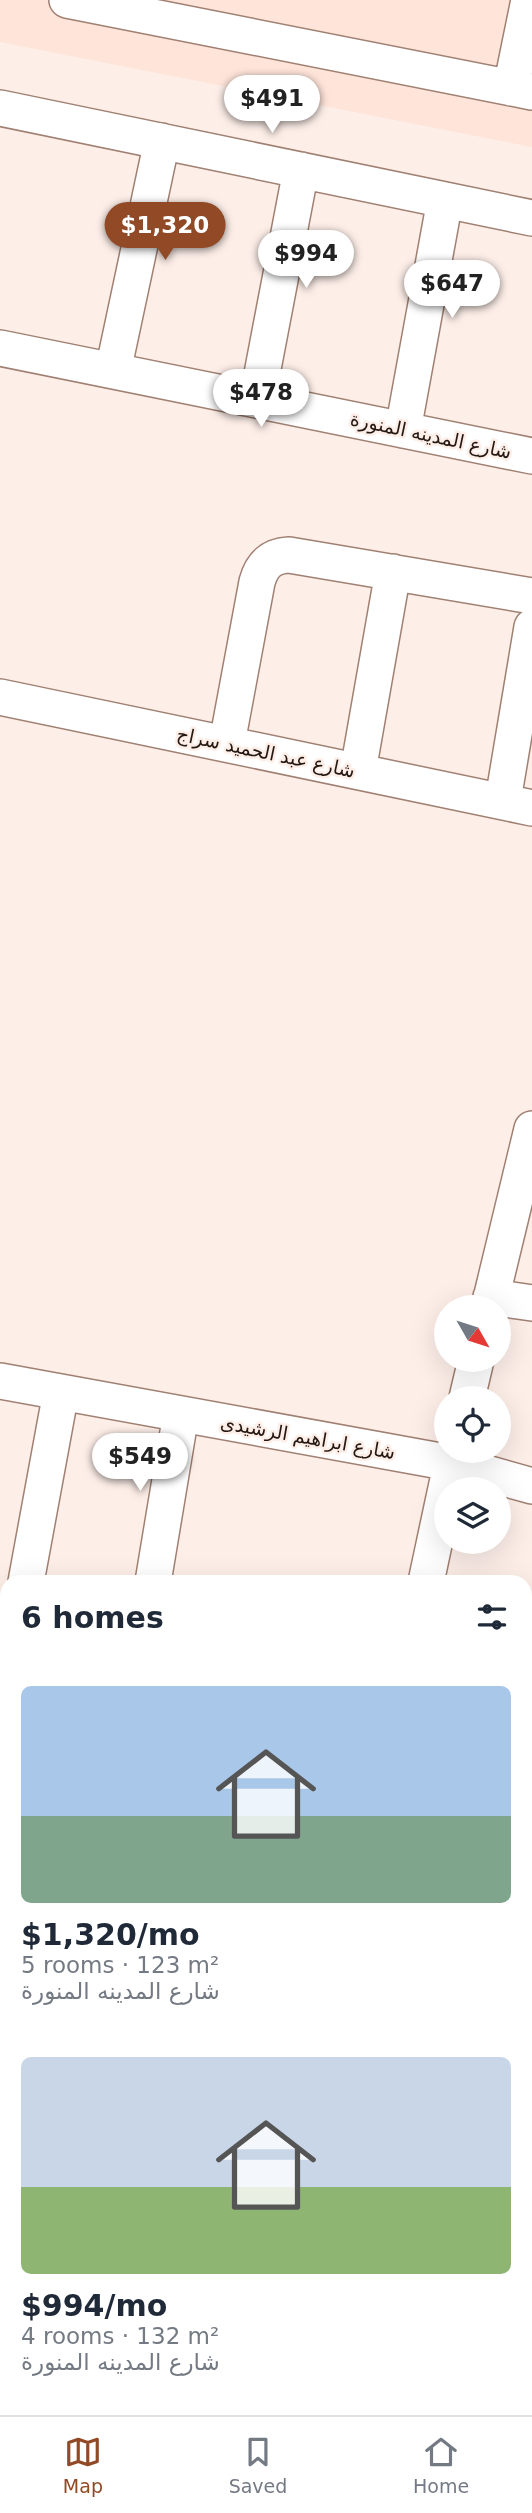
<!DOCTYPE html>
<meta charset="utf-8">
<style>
:root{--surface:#fff;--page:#f2f2f3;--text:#1f2937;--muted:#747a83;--line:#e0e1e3;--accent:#914926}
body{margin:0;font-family:"DejaVu Sans","Noto Sans Arabic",sans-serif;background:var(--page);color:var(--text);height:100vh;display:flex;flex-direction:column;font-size:26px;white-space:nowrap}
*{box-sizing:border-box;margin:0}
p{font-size:23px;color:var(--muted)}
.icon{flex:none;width:38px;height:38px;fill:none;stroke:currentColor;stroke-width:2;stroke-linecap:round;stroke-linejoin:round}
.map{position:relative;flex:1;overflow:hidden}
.sheet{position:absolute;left:0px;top:1575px;width:532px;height:840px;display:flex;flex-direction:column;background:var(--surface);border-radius:21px 21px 0 0;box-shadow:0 7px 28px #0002}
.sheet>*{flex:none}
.needle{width:46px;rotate:129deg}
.buttons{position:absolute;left:434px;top:1295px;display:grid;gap:14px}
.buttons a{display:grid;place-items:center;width:77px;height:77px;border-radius:50%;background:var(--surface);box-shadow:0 7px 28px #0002;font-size:35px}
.price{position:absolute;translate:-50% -60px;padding:0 16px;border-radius:24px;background:#fff;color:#222;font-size:23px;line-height:46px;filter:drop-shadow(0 2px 4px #0008)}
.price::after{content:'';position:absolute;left:50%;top:42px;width:21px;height:16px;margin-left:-10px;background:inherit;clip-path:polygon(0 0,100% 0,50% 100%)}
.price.selected{background:var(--accent);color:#fff}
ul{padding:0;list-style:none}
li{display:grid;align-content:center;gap:14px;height:371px;padding:0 21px}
li span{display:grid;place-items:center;height:217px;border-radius:10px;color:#555}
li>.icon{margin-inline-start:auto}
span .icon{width:126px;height:126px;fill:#fffc;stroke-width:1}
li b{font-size:30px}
h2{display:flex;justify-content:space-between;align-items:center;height:84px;padding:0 21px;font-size:30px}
.menu{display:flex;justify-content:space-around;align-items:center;height:98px;border-top:2px solid var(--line);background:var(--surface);font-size:19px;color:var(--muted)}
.menu a{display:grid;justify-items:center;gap:4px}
.menu .selected{color:var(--accent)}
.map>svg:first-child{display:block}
.built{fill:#fee4d9}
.green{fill:#fad5c5}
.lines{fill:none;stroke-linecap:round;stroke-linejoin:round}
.minor-casing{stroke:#a08072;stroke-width:38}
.minor{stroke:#fff;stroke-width:35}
.labels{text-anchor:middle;stroke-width:5;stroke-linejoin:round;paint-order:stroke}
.street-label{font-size:19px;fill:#241812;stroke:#fdeee8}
</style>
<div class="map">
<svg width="532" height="2415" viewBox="0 0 532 2415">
<rect width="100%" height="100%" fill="#fdeee8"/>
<path class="built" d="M0,0H532V147L0,42Z"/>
<path class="green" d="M0,2327L7,2329V2408H400L433,2415H0Z"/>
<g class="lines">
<defs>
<path id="minor" d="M67,0L532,92
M511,88L529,0
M0,108L532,218
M0,348L532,456
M113,371L162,141
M257,400L301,170
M403,430L445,200
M0,697L532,808
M227,743L257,582C262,564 271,556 289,555L532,596
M358,771L393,572
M503,800L532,627
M491,1297L532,1303
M489,1307L532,1129
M0,1381L451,1463L532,1486
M467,1398L476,1360
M26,1582L61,1392
M153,1582L181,1414
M426,1582L454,1451
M0,1644L7,1645
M0,1873L7,1874
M525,2024L532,2021
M525,2071L532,2081
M525,2183L532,2177
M525,2256L532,2258
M0,2289L7,2290
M525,2392L532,2394
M466,2415L468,2408"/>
</defs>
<use href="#minor" class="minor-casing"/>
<use href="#minor" class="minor"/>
</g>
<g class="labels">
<g class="street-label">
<text transform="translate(431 435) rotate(12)" y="7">شارع المدينه المنورة</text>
<text transform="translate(266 752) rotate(12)" y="7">شارع عبد الحميد سراج</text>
<text transform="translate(308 1437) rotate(10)" y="7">شارع ابراهيم الرشيدى</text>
</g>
</g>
</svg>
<div class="buttons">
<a><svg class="needle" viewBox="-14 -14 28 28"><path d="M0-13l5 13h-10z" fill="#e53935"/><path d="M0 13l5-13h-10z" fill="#747a83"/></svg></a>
<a><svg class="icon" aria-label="locate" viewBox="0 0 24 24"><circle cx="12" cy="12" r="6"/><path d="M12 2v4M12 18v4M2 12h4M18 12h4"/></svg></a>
<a><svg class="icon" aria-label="layers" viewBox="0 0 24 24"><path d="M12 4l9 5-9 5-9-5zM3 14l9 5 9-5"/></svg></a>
</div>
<b class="price" style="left:272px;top:135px">$491</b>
<b class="price selected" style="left:165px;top:262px">$1,320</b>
<b class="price" style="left:306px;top:290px">$994</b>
<b class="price" style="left:452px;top:320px">$647</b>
<b class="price" style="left:261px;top:429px">$478</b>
<b class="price" style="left:140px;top:1493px">$549</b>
<section class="sheet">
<h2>6 homes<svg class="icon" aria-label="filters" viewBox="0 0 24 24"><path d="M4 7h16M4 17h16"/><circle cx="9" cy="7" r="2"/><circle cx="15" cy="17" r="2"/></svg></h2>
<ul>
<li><span style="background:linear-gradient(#a9c7e8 60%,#7fa58c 0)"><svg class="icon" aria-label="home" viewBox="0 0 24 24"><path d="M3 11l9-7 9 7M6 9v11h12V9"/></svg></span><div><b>$1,320/mo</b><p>5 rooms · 123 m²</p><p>شارع المدينه المنورة</p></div></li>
<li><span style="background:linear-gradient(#c9d6e8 60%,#8fb573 0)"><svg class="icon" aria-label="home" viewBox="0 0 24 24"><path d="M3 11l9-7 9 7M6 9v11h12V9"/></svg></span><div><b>$994/mo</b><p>4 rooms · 132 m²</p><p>شارع المدينه المنورة</p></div></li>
</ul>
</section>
</div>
<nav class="menu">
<a class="selected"><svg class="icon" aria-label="map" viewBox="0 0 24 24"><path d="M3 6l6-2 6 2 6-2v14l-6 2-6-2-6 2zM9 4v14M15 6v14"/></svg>Map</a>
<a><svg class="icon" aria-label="saved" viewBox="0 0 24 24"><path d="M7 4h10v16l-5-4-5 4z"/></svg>Saved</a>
<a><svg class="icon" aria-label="home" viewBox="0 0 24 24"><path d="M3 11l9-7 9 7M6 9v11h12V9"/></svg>Home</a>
</nav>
